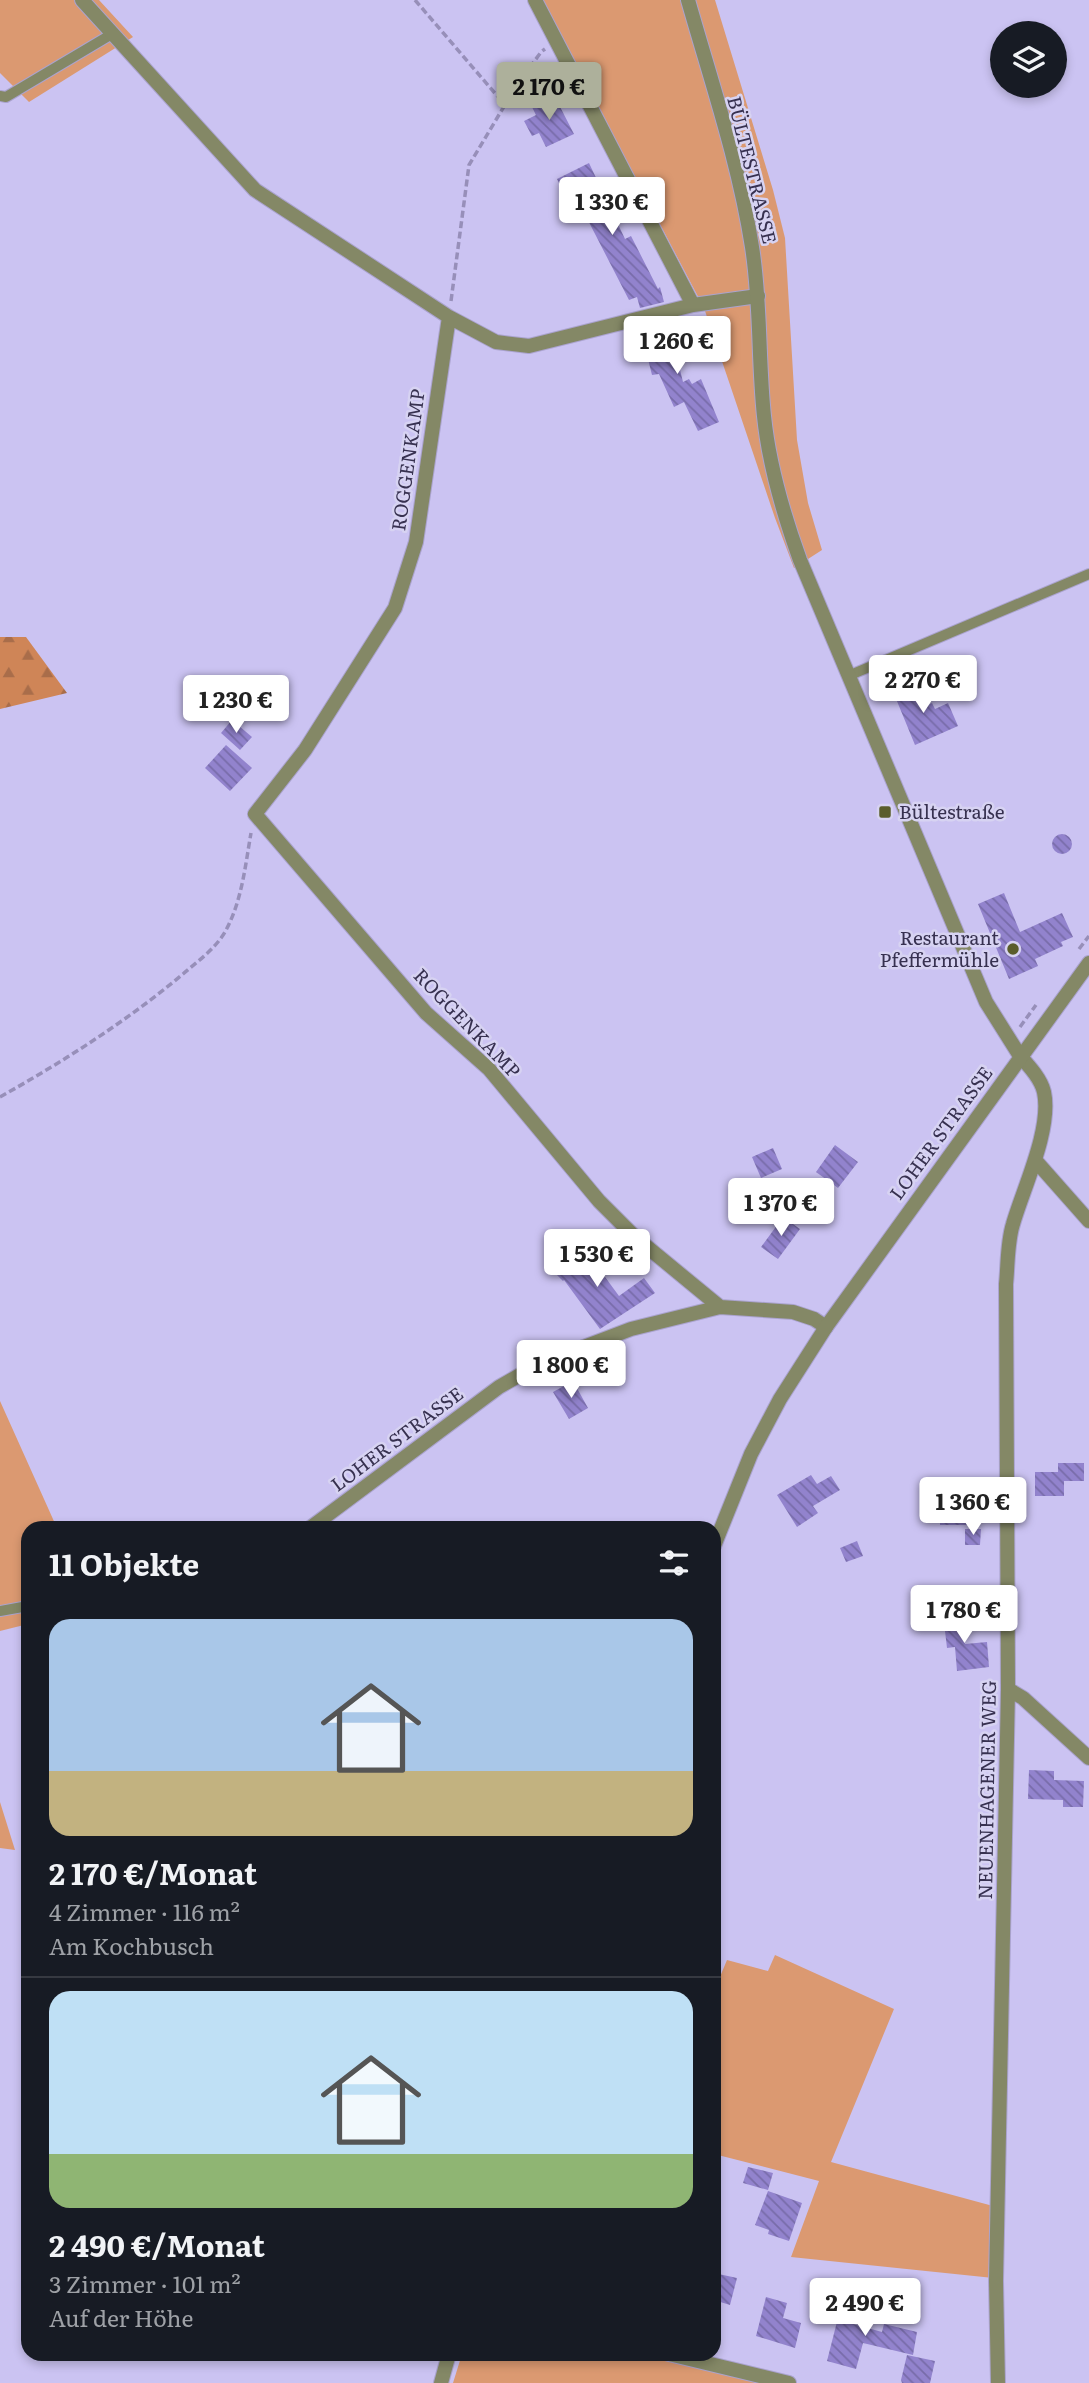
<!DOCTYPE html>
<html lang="de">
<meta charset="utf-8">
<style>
:root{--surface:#171b24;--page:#242831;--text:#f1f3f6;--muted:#9ea1a6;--line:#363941;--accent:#adb09b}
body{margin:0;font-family:Literata,serif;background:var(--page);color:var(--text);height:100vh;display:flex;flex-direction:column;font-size:26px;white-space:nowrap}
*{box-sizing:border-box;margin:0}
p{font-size:23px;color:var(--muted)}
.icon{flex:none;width:38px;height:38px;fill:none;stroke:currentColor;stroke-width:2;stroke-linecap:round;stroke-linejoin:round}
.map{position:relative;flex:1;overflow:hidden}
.sheet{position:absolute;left:21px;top:1521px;width:700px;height:840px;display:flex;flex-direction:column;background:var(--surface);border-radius:21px;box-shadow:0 4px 10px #0003}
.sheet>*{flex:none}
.controls{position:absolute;left:990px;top:21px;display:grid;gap:14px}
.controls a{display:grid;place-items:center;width:77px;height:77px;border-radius:50%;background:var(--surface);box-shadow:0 4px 10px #0003;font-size:35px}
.price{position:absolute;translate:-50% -60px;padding:0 16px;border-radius:7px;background:#fff;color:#222;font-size:23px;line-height:46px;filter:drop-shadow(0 2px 4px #0008)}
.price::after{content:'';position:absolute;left:50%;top:42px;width:21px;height:16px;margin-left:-10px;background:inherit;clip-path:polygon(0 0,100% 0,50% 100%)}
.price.on{background:var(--accent);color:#111}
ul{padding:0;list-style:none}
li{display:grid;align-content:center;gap:14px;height:371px;padding:0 28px}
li+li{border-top:2px solid var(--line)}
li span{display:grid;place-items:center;height:217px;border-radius:21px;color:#555}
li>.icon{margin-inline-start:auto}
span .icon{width:126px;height:126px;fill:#fffc;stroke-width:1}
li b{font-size:30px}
h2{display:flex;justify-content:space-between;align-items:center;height:84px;padding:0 28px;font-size:30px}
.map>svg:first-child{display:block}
.grass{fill:#db9971}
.forest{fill:url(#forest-firs)}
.building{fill:url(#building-back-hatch)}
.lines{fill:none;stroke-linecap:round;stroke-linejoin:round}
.service-casing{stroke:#aaa3ce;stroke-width:12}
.minor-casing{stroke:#aaa3ce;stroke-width:16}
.tertiary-casing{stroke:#aaa3ce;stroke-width:16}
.path{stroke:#978fb9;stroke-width:3.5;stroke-dasharray:7 3.5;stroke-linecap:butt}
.service{stroke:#848866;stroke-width:10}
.minor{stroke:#848866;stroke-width:14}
.tertiary{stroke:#848866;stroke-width:14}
.poi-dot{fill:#5a5d2b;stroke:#d7d3f2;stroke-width:2.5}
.labels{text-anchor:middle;stroke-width:5;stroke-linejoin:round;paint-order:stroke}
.street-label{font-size:19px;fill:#373150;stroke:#d7d3f2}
.poi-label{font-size:19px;fill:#373150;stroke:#d7d3f2;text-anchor:start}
</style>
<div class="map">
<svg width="1089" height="2383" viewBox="0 0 1089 2383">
<defs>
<pattern id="forest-firs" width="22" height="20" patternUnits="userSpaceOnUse" patternTransform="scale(1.75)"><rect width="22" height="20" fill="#cf8557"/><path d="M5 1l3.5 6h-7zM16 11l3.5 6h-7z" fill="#a96d4a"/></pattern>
<pattern id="building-back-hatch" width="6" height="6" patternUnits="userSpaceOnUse" patternTransform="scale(1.75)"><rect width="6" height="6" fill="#9283cd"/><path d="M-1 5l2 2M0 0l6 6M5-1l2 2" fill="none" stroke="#786ca9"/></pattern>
</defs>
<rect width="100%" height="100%" fill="#cbc3f2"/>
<path class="grass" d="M0,0H99L133,37L29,102L0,73Z
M542,0H715L773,190L785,238L797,440L808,503L822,550L794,568L775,518L704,308Z
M0,1401L57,1528H28V1624L0,1631Z
M0,1802L15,1850L0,1848Z
M775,1955L894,2009L831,2162L1004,2209L1003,2279L791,2257L819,2181L714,2154V1991L727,1960L768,1971Z
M462,2354H641L760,2383H453Z"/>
<path class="forest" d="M0,637H26L67,693L0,709Z"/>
<path class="building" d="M552,94L555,100L556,99L574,134L546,147L539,133L532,136L524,121L536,115L531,105Z
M589,163L625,239L631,236L658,289L660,287L664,302L640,308L637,297L629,300L576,197L568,201L557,179Z
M668,321L683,382L689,379L692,384L701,379L719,422L698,431L684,402L674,407L659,374L652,375L643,339L647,338L644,327Z
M911,680L924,707L932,703L935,709L948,703L958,726L915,745L892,689Z
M232,720L252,737L240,750L221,733Z
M226,745L252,768L230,791L205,768Z
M1052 844a10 10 0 1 1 20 0a10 10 0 1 1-20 0Z
M1004,893L1020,932L1062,913L1073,937L1061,942L1063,946L1035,959L1038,966L1009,979L978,904Z
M835,1145L858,1162L838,1188L816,1172Z
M773,1148L782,1169L761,1178L752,1157Z
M783,1217L800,1229L778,1259L761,1247Z
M567,1245L601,1280L605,1277L619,1296L644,1278L655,1293L600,1329L564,1280L563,1281L547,1265Z
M573,1381L588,1408L569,1419L553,1392Z
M1058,1463H1084V1481H1064V1496H1035V1472H1058Z
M811,1475L817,1484L831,1476L840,1490L813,1506L818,1513L797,1527L777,1495Z
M944,1490H978L977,1525H940V1497H944Z
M965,1529H981L980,1545H965Z
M857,1541L863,1556L846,1562L840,1548Z
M962,1612L965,1644L987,1642L989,1667L957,1671L955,1647L947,1648L943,1614Z
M1029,1770L1054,1771V1780L1084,1781L1083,1807H1063V1800L1028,1799Z
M748,2167L773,2173L768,2190L743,2183Z
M768,2191L802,2203L789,2241L768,2234L769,2230L755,2225Z
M714,2273L737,2278L730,2305L714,2300Z
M766,2297L787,2303L783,2318L801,2323L795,2348L756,2336Z
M843,2298L858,2301L853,2324L882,2332L884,2324L917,2332L913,2355L863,2343L856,2369L827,2361Z
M907,2355L935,2361L930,2383H902L901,2380Z"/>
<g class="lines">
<defs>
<path id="service" d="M0,96L6,97L112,34
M848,676L1089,574
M0,1611L28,1606"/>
<path id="minor" d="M82,0L255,190L449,317L496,342L529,346L693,305L758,296
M535,0L693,305
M449,317L416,542L395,608L305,750L255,814L426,1013L489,1069L599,1201L635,1237L720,1307
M1035,1160L1089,1221
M310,1528L499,1387L539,1364L631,1329L720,1307L793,1312L814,1319L826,1327
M1008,1689L1023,1698L1089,1758
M669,2354L789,2383
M998,2383L996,2281L1008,1689L1006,1284C1008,1265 1007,1243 1013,1224C1023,1189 1052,1129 1044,1092C1041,1079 1029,1066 1020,1056"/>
<path id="tertiary" d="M688,0C711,81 739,163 752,247C761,303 758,360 764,416C769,466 783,513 800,560L986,1002L1020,1056
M714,1546L751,1454L780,1399L826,1327L1089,963
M441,2383L449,2354"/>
</defs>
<use href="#service" class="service-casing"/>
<use href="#minor" class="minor-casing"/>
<use href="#tertiary" class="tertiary-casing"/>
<path class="path" d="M415,0L505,105
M451,301L469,165L515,88L541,52L545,49
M1079,949L1089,936
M1020,1027L1036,1005
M0,1097C64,1061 127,1021 183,974C198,961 215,949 225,932C242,901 245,867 251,833"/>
<use href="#service" class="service"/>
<use href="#minor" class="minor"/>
<use href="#tertiary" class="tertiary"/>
</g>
<g class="poi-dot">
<rect x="878" y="805" width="14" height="14" rx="3.5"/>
<circle cx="1013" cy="949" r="7"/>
</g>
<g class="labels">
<g class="street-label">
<text transform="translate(752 170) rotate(76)" y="7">BÜLTESTRASSE</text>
<text transform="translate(408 460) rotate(-82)" y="7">ROGGENKAMP</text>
<text transform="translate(467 1023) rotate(46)" y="7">ROGGENKAMP</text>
<text transform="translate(941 1133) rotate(-54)" y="7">LOHER STRASSE</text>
<text transform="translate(397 1439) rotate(-37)" y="7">LOHER STRASSE</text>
<text transform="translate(987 1790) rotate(-89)" y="7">NEUENHAGENER WEG</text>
</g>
<g class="poi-label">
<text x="899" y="819">Bültestraße</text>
<text x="999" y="945" text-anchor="end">Restaurant<tspan x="999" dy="22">Pfeffermühle</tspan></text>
</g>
</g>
</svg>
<div class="controls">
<a><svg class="icon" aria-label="layers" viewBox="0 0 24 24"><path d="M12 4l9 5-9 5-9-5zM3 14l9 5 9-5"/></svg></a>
</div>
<b class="price on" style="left:549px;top:122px">2 170 €</b>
<b class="price" style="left:612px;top:237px">1 330 €</b>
<b class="price" style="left:677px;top:376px">1 260 €</b>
<b class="price" style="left:923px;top:715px">2 270 €</b>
<b class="price" style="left:236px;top:735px">1 230 €</b>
<b class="price" style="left:781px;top:1238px">1 370 €</b>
<b class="price" style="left:597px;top:1289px">1 530 €</b>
<b class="price" style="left:571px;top:1400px">1 800 €</b>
<b class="price" style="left:973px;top:1537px">1 360 €</b>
<b class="price" style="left:964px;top:1645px">1 780 €</b>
<b class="price" style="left:865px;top:2338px">2 490 €</b>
<section class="sheet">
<h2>11 Objekte<svg class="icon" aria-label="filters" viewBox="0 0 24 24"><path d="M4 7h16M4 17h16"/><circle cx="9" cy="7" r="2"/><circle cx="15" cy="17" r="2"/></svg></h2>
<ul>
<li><span style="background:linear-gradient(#a9c7e8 70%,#c2b280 0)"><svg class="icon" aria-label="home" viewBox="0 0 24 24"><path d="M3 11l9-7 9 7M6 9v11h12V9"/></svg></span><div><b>2 170 €/Monat</b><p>4 Zimmer · 116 m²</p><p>Am Kochbusch</p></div></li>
<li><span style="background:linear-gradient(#bfe0f5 75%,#8fb573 0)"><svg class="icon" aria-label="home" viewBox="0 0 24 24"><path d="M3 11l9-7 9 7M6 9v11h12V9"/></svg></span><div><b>2 490 €/Monat</b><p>3 Zimmer · 101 m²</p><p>Auf der Höhe</p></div></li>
</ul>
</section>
</div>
